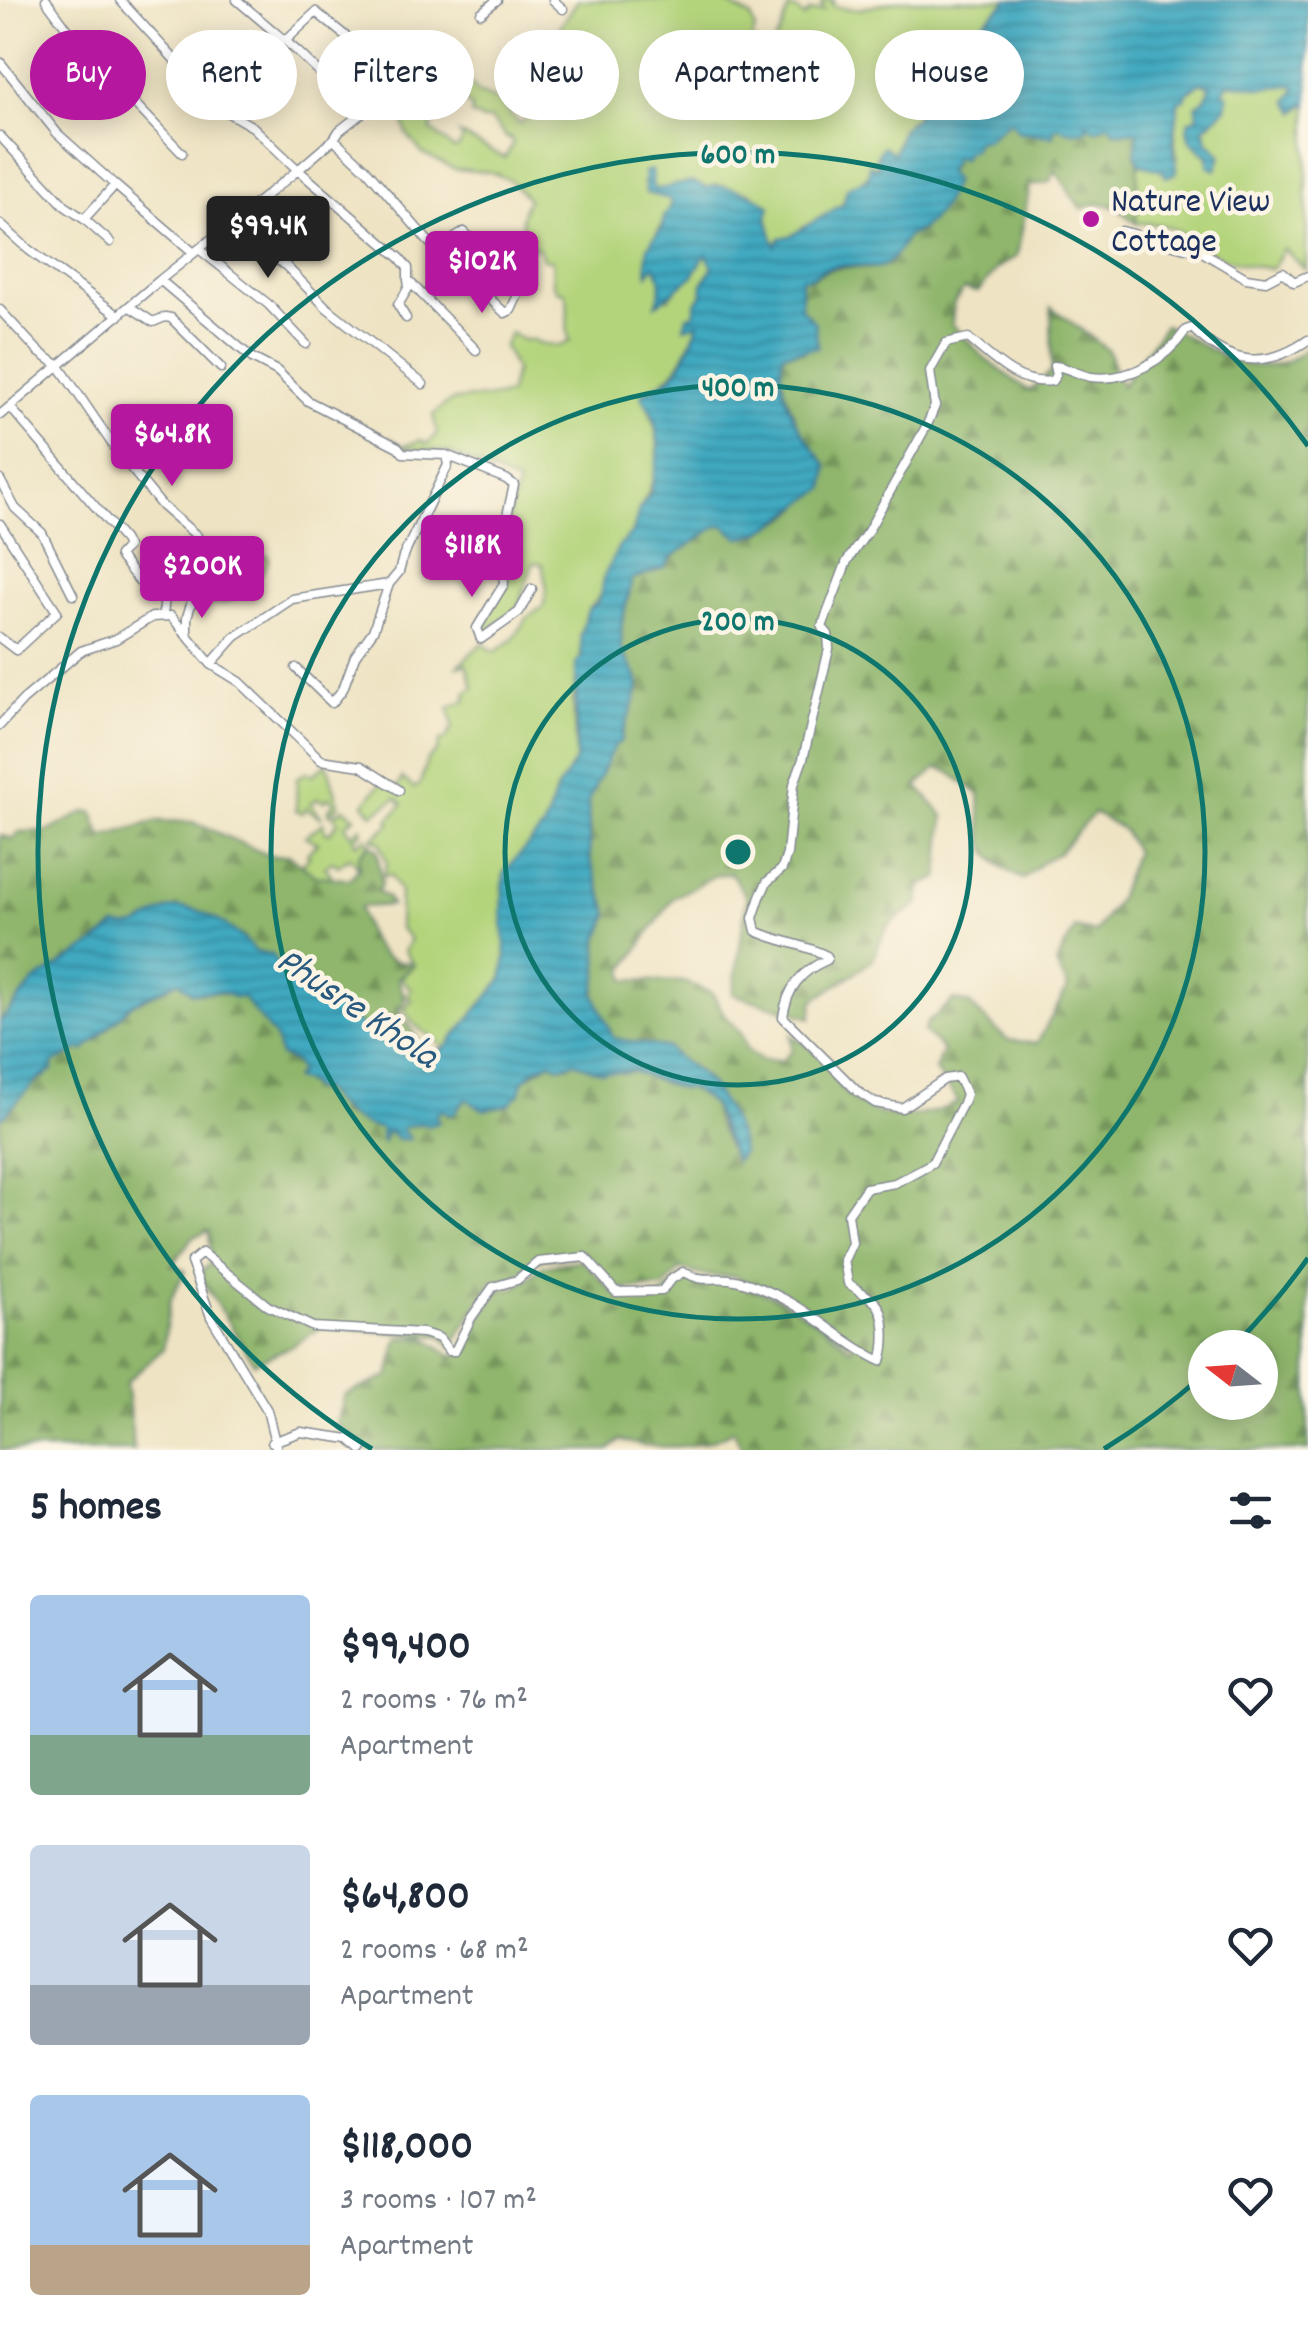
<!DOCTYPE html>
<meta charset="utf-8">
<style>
:root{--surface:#fff;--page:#f6f6f7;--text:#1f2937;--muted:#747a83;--accent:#b5179e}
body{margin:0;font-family:Dekko,sans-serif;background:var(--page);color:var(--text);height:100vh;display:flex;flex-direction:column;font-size:38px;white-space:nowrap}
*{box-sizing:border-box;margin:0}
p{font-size:32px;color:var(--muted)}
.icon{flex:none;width:55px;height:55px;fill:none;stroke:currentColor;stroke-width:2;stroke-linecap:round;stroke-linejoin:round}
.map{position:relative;height:1450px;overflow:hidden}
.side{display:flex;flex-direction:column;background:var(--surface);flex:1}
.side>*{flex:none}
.top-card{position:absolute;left:30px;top:30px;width:1250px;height:90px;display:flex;gap:20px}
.needle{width:65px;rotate:287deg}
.fabs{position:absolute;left:1188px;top:1330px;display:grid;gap:20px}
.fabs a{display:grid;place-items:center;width:90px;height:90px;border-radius:50%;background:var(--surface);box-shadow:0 5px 25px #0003;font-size:50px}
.price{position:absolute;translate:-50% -85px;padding:0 22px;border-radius:10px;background:var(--accent);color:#fff;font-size:32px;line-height:65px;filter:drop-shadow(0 2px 5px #0008)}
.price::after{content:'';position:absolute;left:50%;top:60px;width:30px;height:22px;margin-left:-15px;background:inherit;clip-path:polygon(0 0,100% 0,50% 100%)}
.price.on{background:#222;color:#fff}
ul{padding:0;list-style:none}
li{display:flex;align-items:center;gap:30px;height:250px;padding:0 30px}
li span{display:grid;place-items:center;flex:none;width:280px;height:200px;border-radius:10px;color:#555}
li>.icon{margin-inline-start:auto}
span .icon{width:120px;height:120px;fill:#fffc;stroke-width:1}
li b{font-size:42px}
h2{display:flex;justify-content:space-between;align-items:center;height:120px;padding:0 30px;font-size:42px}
.tag{padding:0 35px;border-radius:45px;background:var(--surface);box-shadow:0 5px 25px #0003;font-size:35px;line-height:90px}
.tag.on{background:var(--accent);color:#fff}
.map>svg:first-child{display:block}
.grass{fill:#b4d47c;stroke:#68826d;stroke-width:2.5}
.forest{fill:url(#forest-firs);stroke:#557265;stroke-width:2.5;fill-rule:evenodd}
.water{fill:url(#water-rules);stroke:#2e6c8f;stroke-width:2.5}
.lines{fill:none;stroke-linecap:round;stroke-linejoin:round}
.street-casing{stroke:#848990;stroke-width:11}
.street{stroke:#fff;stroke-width:8}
.ring{fill:none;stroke:#0f766e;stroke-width:5}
.poi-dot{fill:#b5179e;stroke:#fcf5e5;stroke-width:4}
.labels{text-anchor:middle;stroke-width:9;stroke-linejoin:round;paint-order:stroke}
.poi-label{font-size:35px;fill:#1b2f5e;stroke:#fcf5e5;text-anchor:start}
.water-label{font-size:38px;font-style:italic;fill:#285a80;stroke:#fcf5e5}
.centre{fill:#0f766e;stroke:#fcf5e5;stroke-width:5}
.ring-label{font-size:30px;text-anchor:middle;font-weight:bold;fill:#0f766e;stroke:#fcf5e5;stroke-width:9;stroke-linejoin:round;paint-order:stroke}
</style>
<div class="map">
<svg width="1308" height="1450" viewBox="0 0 1308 1450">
<defs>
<pattern id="forest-firs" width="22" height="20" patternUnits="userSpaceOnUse" patternTransform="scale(2.5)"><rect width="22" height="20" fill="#8fb66c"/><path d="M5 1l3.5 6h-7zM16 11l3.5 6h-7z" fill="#74945c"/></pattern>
<pattern id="water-rules" width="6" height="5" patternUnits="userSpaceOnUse" patternTransform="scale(2.5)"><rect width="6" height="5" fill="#40a9c0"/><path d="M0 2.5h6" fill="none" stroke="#358a9f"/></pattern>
</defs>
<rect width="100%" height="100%" fill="#fcf5e5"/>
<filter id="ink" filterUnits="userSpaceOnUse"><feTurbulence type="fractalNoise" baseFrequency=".01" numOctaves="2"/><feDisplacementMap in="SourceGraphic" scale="20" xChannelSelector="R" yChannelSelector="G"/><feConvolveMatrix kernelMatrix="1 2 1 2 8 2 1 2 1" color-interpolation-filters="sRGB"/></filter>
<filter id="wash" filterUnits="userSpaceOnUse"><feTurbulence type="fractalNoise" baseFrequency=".0048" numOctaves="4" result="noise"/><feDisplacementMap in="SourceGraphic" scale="40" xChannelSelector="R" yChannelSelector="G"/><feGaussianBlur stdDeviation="2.25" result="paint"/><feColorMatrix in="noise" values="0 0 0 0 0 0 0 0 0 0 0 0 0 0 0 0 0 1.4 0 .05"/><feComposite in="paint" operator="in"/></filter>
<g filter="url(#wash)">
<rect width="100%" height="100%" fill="#eee3c3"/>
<path class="grass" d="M578,0H721L751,17L755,29L752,40L770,49L781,31L789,8L797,10L804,18L809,12L824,10L821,6L824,0H834L832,5C863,15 875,3 903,0C937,0 974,0 1008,0L942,59L914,119L902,129L893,155L879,162L843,204L790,236L780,238L775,248L767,217L752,193L717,185L705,188C688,175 672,191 653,189L650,173L643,184L670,199L672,205C662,230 645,243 648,272L654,265L661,275V293L669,298L682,283L692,277L706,253L713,267L702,284L703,294L696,303L694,315L699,321C686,358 676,377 642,395C664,434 662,469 641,507C637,514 637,523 634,530C630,537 622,541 619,548C609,567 603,598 588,610L573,701L576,760L557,789L544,827L502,888L506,957L502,980L444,1049C431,1030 416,1036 404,1007L412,1000L407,995L411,989L401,978L414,965L404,951L410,939L399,927L400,892L391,875L384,876L387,863L380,842L372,839L390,824L388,820L403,804L396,798L373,814L364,804L382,782L398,787L402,778L414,788L420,784L427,760L437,752L440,741L446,739L453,726L449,708L467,699L466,692L474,688L466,664L458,666L482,643L495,652L512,640L527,618L543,607L547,590L542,564L534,562L517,609L483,633L481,624L505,584L503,537L518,484L449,452L405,448L388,437L404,446L421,440L427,444L437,434L433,415C440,410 445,403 452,401C470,396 492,401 509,394L515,370L504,346L510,333L524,340H535L536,343L560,346L570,341C563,323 572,309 565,292L557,290L553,283L552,260L543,259L539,248H530C524,229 516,220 528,199L510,180L491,172L455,169L422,153L407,134L401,110L419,102C420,92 420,83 412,76L422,68L441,79L433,85L439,93L448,87L453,91L430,129L453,149L458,148L462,140L459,134L505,158L513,143L511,137L508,139L491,119L482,120L471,115L472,108C447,87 434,47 395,74L407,59L431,55L450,76L465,84L470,83L478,93L498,101L520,124L531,114L538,87L549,73L555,48L549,44Z
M1201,82L1211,86L1189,140L1208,157L1216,170L1204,128L1226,108L1228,95L1222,92L1229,83L1263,88L1293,85L1296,89V112L1307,103L1306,270L1284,249L1272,269C1253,266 1235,264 1217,255C1180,237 1183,223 1136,223L1135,155L1140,164L1178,159C1171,138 1179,121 1178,101Z
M237,549L243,552L237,566L243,568L250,553L259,560L266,555L269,558C263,575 242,599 223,603C216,605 205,603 197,602L209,558L220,568L226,569Z
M327,763L339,805L330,814L328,811L334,802L329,797L324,802L319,798L311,803L322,818L306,808L302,813L296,810L297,778L307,772L313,775Z
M344,808L355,817L345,825L352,835L361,827L363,831L354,839L357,844L366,837L370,844L359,855V868L350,857L338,866L333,861L325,867L331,874L329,879L316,876L301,865L309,857L307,853L318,843L305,836L324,823L325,831L330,833L338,822L334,815Z"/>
<path class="forest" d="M1009,121L1031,133L1052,136L1054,128L1085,125L1086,122L1095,129L1109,124L1115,132H1139L1136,223C1116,207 1105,197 1081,209L1056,171L1049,182L1030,185L1017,256L998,268L978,292L964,289L954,302L952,324L985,359L1029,391L1052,371L1051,307L1108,350L1121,386L1165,325C1212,349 1260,391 1308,347V1450H743L733,1430C703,1450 654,1450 620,1440L609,1450H369L343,1428H336L345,1395L389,1376L398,1338L426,1337L449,1355L460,1354L468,1336L499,1290L517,1287L543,1266L582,1260L619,1298C630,1296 657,1299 664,1294C672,1288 675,1281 685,1276C709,1290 714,1277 737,1283C780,1296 818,1320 851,1349L854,1345L792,1301L734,1276H706L681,1269L663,1288L617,1289L585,1254L535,1260L514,1278L493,1280L451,1347L441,1336L321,1327L294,1345L254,1363L198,1274L211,1263L209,1231L192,1237L173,1265L185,1271L170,1301L163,1349L126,1382L134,1450H0V1120L37,1080L45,1077L52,1063L98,1038L132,1004L168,988L170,983L179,980L192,993L213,992L243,997L276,1039L280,1056L295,1062L299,1072L295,1078L322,1089L341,1111L380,1128L383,1140L387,1130L409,1138L402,1130L403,1127L439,1121L436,1115C460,1097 490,1094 518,1083C529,1078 539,1068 551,1062L560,1067L574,1062L622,1073L633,1071L677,1088L692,1089L712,1104L716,1122L735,1161C730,1128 726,1096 699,1073C688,1064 678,1060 668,1048L613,1038L593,994L598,977V942L609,914L590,860L588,800L614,746L621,741C624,723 635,707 638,689C641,673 624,662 622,647C618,621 629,604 632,579L664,568L672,557L717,526L724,525L757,535C767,527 776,524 786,518C802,510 817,481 827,466L799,429L779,376L783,353L805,351L815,323L801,308V277L811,279C854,249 878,294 906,237L922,230L954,157L977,139L986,140ZM937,768L949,772L979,794C983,840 978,858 1023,879L1042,862L1058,853L1094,813L1123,830L1135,852L1118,899L1095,933L1075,928L1056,964L1068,987L1037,1043L1007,1040L969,1004L954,1000L927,1023L924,1032L943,1050L935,1070L959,1102C923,1120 873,1125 844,1091C836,1081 831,1068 823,1058C815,1048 801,1042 791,1035L792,1050L782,1061L762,1060L748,1051L741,1033L725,1016L712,993L685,982L626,980L624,970L673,898L716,875L731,873L747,898L733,994L811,1018L814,1000L872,961L887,927L919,903L920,886L939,878L944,816L917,786ZM1205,1348H1260V1402H1205Z
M84,812H93L102,837L157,821L193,822L270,856L289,855L316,876L350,879L359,868V855L370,844L377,850L382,882L378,892L387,897L391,905L360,907C365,935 377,964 410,963L411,967L398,978L405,999L399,1011L428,1053C413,1055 399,1051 389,1039L375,1037L328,998L292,979L263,952H256L243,937L215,920L149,919L132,929L115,926L95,943L35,981L0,1021V835L13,839L19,832L49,831Z"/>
<path class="water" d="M1008,0H1308V105L1305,103L1296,112L1288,101L1296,89L1293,85L1263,88L1228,83L1223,92L1228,95L1226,108L1204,128L1207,140L1221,155L1216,170L1208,166V156C1196,146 1182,138 1189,121L1198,117L1196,105L1205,99L1211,86L1201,82L1188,92L1185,99L1178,101C1179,117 1172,131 1174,146C1174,157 1177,162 1176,173L1166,177L1162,171L1140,164L1135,155L1138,132H1115L1109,124L1095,130L1086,123L1087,130C1076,132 1068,132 1059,127L1054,128L1053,136C1041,136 1031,131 1020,133L1009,121L986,140H977L973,150L965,152L963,159L954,158L947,173L954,181C943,208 934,225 906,237C882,286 871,259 831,267C819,269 815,279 801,278V308L815,323L818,347L783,353C774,397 802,433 827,466L825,489C794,505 775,532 739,538L724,525L717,526L672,557L664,568L632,579C628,604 618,621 622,647C624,663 642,673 638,690C635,708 624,723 621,741L614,746L588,801L590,860L609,914L598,942V977L594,993L613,1038L668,1048C678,1060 688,1064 700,1074C717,1089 740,1130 742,1152L735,1162L712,1104L692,1089L677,1088L633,1071L602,1072L574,1062L560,1067L551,1062L535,1069L523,1081L520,1093L509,1104L484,1110L466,1099L453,1115L442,1110L436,1115L439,1122L428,1126L421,1123L404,1127L403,1131L410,1139H398L387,1130L382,1143L380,1128C354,1126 338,1108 322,1089L314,1090L306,1082L294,1079L299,1072L295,1062L280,1056L276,1039L243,997L234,998C223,988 206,992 192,993L178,981L132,1004L84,1051L81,1049L53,1063V1070L37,1080L0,1120V1022L35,981L95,943L116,926C141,931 144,919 167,910C196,899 238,931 256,952L272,954L280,968L292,979L328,998L375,1037L389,1039L394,1045L415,1055L444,1049L502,980L506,957L502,913L504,872L544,827L557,789L576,760V664L582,657L580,635L588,610L599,601L605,574L619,546L633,532L639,509L651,493L659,447L654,416L641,395C650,386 659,387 668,379C683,368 692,340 699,323L684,327L687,316L694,315L696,303L703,294L702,284L713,267L706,254L692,277L656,305C662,290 663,278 654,265L648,274C644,247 648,245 662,228L664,217L672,204L670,199L646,193L644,172L651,170L653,189C672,190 689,175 705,188C726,182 753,193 770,206L767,218L775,246L780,238L790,236L843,204L847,188L869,177V164L876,169L879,162L876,158L883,146L894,154L902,128L914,119L942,59Z"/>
</g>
<g filter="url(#ink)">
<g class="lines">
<defs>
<path id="street" d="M46,0L80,46L182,153
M237,0L297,51L353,105L364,111
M553,0L563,9
M481,13L497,0
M285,41L316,12L396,77L395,87L339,131L334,139L298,170L400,258L408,268V280L476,350
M0,62L57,133L115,185
M396,77C426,53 434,72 457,92
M0,136L65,206L84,219
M334,139L366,169L427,240L505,313L511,310L522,286L464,232L438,249
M0,224L29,250L119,316
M229,225L286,266L326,307L423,384
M1122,231L1204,253L1246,278L1266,281L1283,272L1294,282L1308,276
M110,242L84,219L115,185L194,253
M199,249L268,304L306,344
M160,280L252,358L277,371L308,401L398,447L403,453L446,455L448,465L403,557L399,572L389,584L292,599L235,637L211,664
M130,307L153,322L165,317L171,318L221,368
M0,310L39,352L59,366L117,451L162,506L197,536L205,559L187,617V631
M406,318L398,305L409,287L408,280
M10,407L123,539L127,547L119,556L139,581L151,578C161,591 168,599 162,615
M0,415L160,280L298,170L253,127L218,107L120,0
M446,455L506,479L514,485L501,542L504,584L477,628L481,639L519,612L532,589
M0,480L15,508L42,533L73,595
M0,524L57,612L16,650L0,638
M296,668L332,703L343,689L355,656L373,631L389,584
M0,725L23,700L81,651L116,639L152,617L171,616L211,664L240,682L321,760L361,766L399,790
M272,1442L301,1432L349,1439L362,1450
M277,1450L267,1410L211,1317L191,1262L202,1253L268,1306L313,1327L423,1333L439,1338L449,1351H455L471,1318L493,1287L517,1280L538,1262L585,1257L616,1292L662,1291L670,1280L683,1272C706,1283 707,1277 729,1279C747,1281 772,1292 788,1301C821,1319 847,1345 881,1361C886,1346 887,1315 876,1303C868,1295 857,1290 848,1283L844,1260L852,1243L848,1214L866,1188L895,1183L932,1163L963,1103L966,1094L958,1077L945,1079L902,1108L875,1103L857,1091L783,1017C787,989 800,971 827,960V956C805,944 779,942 756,931L753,918L760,897L767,882L782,869L787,854L794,784L803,759L829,649L828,634L822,627L847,561L868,531L927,425L935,406L930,371L946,343L968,338C993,358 1018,386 1052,381L1056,375L1054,366C1068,367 1078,375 1091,377C1128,382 1166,360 1186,330L1192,328C1229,365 1265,370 1308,340"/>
</defs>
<use href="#street" class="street-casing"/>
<use href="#street" class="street"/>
</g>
</g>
<g class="ring">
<circle cx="738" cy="852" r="233"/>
<circle cx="738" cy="852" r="467"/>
<path d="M1308 1258A700 700 0 0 1 1233 1347M1202 1376A700 700 0 0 1 1104 1449M372 1449A700 700 0 1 1 1308 446"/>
</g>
<circle class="poi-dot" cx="1091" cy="219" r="10"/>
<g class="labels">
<g class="poi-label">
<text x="1111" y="211">Nature View<tspan x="1111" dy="40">Cottage</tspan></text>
</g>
<g class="water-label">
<text transform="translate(359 1006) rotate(34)" y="13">Phusre Khola</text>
</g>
</g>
<circle cx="738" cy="852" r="15" class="centre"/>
<g class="ring-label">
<text x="738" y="163">600 m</text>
<text x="738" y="396">400 m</text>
<text x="738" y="630">200 m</text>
</g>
</svg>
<div class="fabs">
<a><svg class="needle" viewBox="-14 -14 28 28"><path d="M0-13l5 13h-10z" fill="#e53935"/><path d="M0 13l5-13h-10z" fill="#747a83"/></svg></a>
</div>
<b class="price on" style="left:268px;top:281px">$99.4K</b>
<b class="price" style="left:482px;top:316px">$102K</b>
<b class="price" style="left:172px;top:489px">$64.8K</b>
<b class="price" style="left:472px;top:600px">$118K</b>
<b class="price" style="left:202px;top:621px">$200K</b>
<div class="top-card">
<a class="tag on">Buy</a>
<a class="tag">Rent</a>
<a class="tag">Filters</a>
<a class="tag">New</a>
<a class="tag">Apartment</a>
<a class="tag">House</a>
</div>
</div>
<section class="side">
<h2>5 homes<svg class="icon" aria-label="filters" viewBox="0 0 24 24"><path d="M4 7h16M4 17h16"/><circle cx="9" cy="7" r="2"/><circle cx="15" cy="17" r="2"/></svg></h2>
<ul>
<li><span style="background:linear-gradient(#a9c7e8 70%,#7fa58c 0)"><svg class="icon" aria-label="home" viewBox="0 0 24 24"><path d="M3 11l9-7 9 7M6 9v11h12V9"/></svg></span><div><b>$99,400</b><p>2 rooms · 76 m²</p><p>Apartment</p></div><svg class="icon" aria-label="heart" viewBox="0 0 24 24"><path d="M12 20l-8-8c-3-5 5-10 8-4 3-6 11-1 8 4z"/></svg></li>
<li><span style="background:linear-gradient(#c9d6e8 70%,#9aa5b1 0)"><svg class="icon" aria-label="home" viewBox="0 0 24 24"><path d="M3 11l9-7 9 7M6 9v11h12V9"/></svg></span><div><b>$64,800</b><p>2 rooms · 68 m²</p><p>Apartment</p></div><svg class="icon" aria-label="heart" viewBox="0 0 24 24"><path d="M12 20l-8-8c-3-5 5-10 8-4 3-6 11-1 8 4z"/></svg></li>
<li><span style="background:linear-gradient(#a9c7e8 75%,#b9a48a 0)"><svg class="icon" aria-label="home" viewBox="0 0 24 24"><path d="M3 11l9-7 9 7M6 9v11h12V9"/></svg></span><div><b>$118,000</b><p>3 rooms · 107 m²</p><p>Apartment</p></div><svg class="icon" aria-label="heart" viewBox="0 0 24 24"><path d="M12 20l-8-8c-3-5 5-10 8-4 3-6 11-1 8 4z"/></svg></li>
</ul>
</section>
